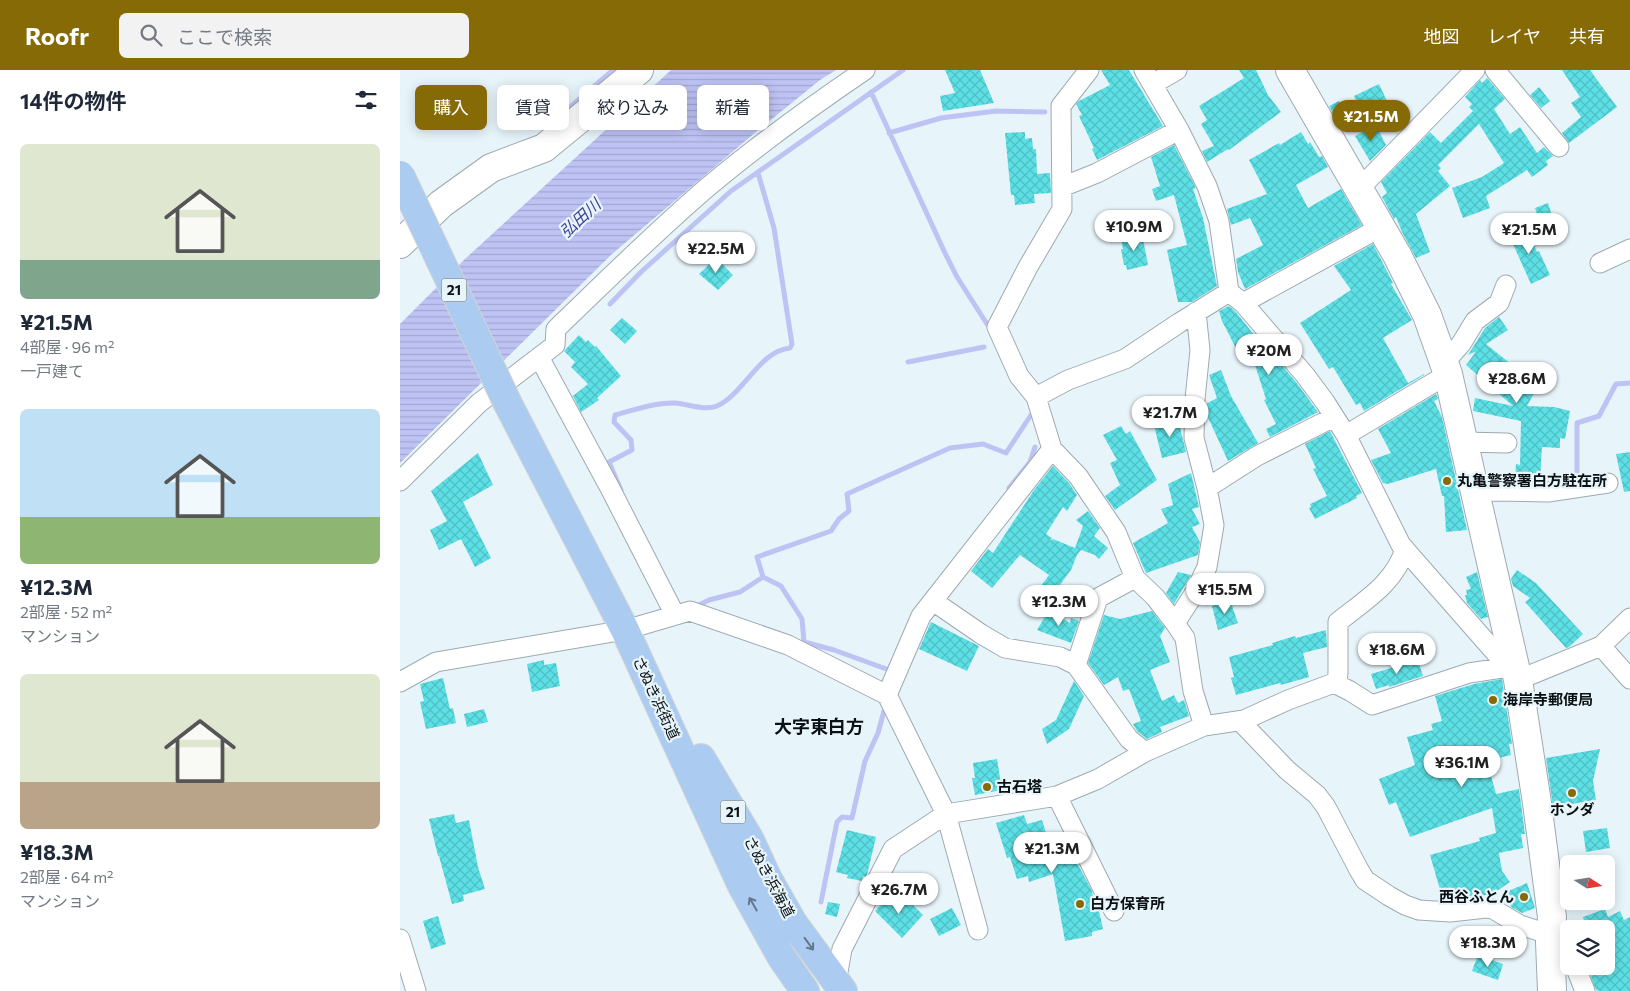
<!DOCTYPE html>
<html lang="ja">
<meta charset="utf-8">
<style>
:root{--surface:#fff;--page:#f2f2f3;--text:#1f2937;--muted:#747a83;--accent:#856a05}
body{margin:0;font-family:Commissioner,"Noto Sans JP",sans-serif;background:var(--page);color:var(--text);height:100vh;display:flex;flex-direction:column;font-size:19px;white-space:nowrap}
*{box-sizing:border-box;margin:0}
p{font-size:16px;color:var(--muted)}
.icon{flex:none;width:28px;height:28px;fill:none;stroke:currentColor;stroke-width:2;stroke-linecap:round;stroke-linejoin:round}
.map{position:relative;flex:1;overflow:hidden}
.details{display:flex;flex-direction:column;background:var(--surface);width:400px}
.details>*{flex:none}
.top-card{position:absolute;left:15px;top:15px;width:475px;height:45px;display:flex;gap:10px}
.needle{width:32px;rotate:102deg}
.buttons{position:absolute;left:1160px;top:785px;display:grid;gap:10px}
.buttons a{display:grid;place-items:center;width:55px;height:55px;border-radius:8px;background:var(--surface);box-shadow:0 2px 12px #0003;font-size:25px}
.price{position:absolute;translate:-50% -42px;padding:0 11px;border-radius:18px;background:#fff;color:#222;font-size:16px;line-height:32px;filter:drop-shadow(0 1px 2px #0008)}
.price::after{content:'';position:absolute;left:50%;top:30px;width:15px;height:11px;margin-left:-8px;background:inherit;clip-path:polygon(0 0,100% 0,50% 100%)}
.price.current{background:var(--accent);color:#fff}
ul{padding:0;list-style:none}
li{display:grid;align-content:center;gap:10px;height:265px;padding:0 20px}
li span{display:grid;place-items:center;height:155px;border-radius:8px;color:#555}
li>.icon{margin-inline-start:auto}
span .icon{width:90px;height:90px;fill:#fffc;stroke-width:1}
li b{font-size:21px}
h2{display:flex;justify-content:space-between;align-items:center;height:60px;padding:0 20px;font-size:21px}
.chip{padding:0 18px;border-radius:8px;background:var(--surface);box-shadow:0 2px 12px #0003;font-size:18px;line-height:45px}
.chip.current{background:var(--accent);color:#fff}
header{display:flex;align-items:center;gap:30px;box-sizing:border-box;height:70px;padding:0 25px;background:var(--accent);color:#fff}
header strong{font-size:24px}
nav{display:flex;gap:28px;margin-inline-start:auto;font-size:18px}
.search{width:350px;height:45px;background:var(--page);display:flex;align-items:center;gap:12px;box-sizing:border-box;padding:0 18px;border-radius:8px;color:var(--muted);font-size:19px}
main{display:flex;flex:1;min-height:0}
.map>svg:first-child{display:block}
.water{fill:url(#water-rules)}
.lines{fill:none;stroke-linecap:round;stroke-linejoin:round}
.stream{stroke:#bec3f4;stroke-width:5}
.building{fill:url(#building-cross-hatch)}
.street-casing{stroke:#9daab0;stroke-width:21}
.secondary-casing{stroke:#9daab0;stroke-width:30}
.primary-casing{stroke:#d3d4d4;stroke-width:30}
.street{stroke:#fff;stroke-width:19}
.secondary{stroke:#fff;stroke-width:28}
.primary{stroke:#abcbf1;stroke-width:28}
.primary-bridge-casing{stroke:#d3d4d4;stroke-width:30;stroke-linecap:butt}
.primary-bridge{stroke:#abcbf1;stroke-width:28}
.oneway{stroke:#63778d}
.poi-dot{fill:#856a05;stroke:#e7f5fb;stroke-width:2}
.labels{text-anchor:middle;stroke-width:4.5;stroke-linejoin:round;paint-order:stroke}
.shield{fill:#e7f5fb;stroke:#4d5558;stroke-width:1}
.shield-label{font-size:14px;font-weight:bold;fill:#0b1012}
.poi-label{font-size:15px;font-weight:bold;fill:#0b1012;stroke:#e7f5fb;text-anchor:start}
.street-label{font-size:15px;fill:#0b1012;stroke:#e7f5fb}
.water-label{font-size:16px;font-style:italic;fill:#413e99;stroke:#e7f5fb}
.quarter-label{font-size:18px;font-weight:bold;fill:#0b1012;stroke:#e7f5fb}
</style>
<header>
<strong>Roofr</strong>
<div class="search"><svg class="icon" aria-label="search" viewBox="0 0 24 24"><circle cx="10" cy="10" r="6"/><path d="M15 15l6 6"/></svg>ここで検索</div>
<nav><a>地図</a><a>レイヤ</a><a>共有</a></nav>
</header>
<main>
<section class="details">
<h2>14件の物件<svg class="icon" aria-label="filters" viewBox="0 0 24 24"><path d="M4 7h16M4 17h16"/><circle cx="9" cy="7" r="2"/><circle cx="15" cy="17" r="2"/></svg></h2>
<ul>
<li><span style="background:linear-gradient(#dfe7d0 75%,#7fa58c 0)"><svg class="icon" aria-label="home" viewBox="0 0 24 24"><path d="M3 11l9-7 9 7M6 9v11h12V9"/></svg></span><div><b>¥21.5M</b><p>4部屋 · 96 m²</p><p>一戸建て</p></div></li>
<li><span style="background:linear-gradient(#bfe0f5 70%,#8fb573 0)"><svg class="icon" aria-label="home" viewBox="0 0 24 24"><path d="M3 11l9-7 9 7M6 9v11h12V9"/></svg></span><div><b>¥12.3M</b><p>2部屋 · 52 m²</p><p>マンション</p></div></li>
<li><span style="background:linear-gradient(#dfe7d0 70%,#b9a48a 0)"><svg class="icon" aria-label="home" viewBox="0 0 24 24"><path d="M3 11l9-7 9 7M6 9v11h12V9"/></svg></span><div><b>¥18.3M</b><p>2部屋 · 64 m²</p><p>マンション</p></div></li>
</ul>
</section>
<div class="map">
<svg width="1230" height="921" viewBox="0 0 1230 921">
<defs>
<pattern id="water-rules" width="6" height="5" patternUnits="userSpaceOnUse" patternTransform="scale(1.25)"><rect width="6" height="5" fill="#bec3f4"/><path d="M0 2.5h6" fill="none" stroke="#a2a6d0"/></pattern>
<pattern id="building-cross-hatch" width="8" height="8" patternUnits="userSpaceOnUse" patternTransform="scale(1.25)"><rect width="8" height="8" fill="#5ce0e5"/><path d="M0 0l8 8M0 8l8-8" fill="none" stroke="#4fbfc3"/></pattern>
</defs>
<rect width="100%" height="100%" fill="#e7f5fb"/>
<path class="water" d="M271,0H436L420,10L357,61L212,184L0,393V254L65,189Z"/>
<g class="lines">
<path class="stream" d="M471,22L544,181L557,207L587,254
M153,52L213,0
M489,63L541,48L596,41L645,42
M210,234L241,202L331,121L503,0
M508,292L584,277
M1177,409V353L1199,346L1216,314L1230,313
M609,418L630,392L635,377
M221,420L209,392L232,380L231,370L214,352L215,345C233,340 257,332 275,333C288,334 305,341 317,336C344,324 359,281 390,278L392,274L374,158L358,103
M363,507L381,516L402,549L404,572L434,580L489,600L491,595
M295,537L309,530L340,522L363,507L357,487L431,461L439,449L449,441L447,424L550,378L583,374L606,383L631,345
M421,832L437,752L442,747L452,748L465,691L478,663L484,641"/>
</g>
<path class="building" d="M545,0H580L594,33L543,41L540,26L555,23Z
M701,0H729L763,56L697,90L692,79L694,78L679,46L682,45L676,34L679,31L710,15Z
M839,0H856L868,25L881,42L829,80L828,79L807,92L802,81L814,76L801,54L807,50L799,36L844,8Z
M1162,0H1190L1217,37L1169,73L1162,63L1181,47L1171,33L1180,27Z
M1087,8L1105,29L1094,39L1110,64L1120,57L1137,83L1144,77L1153,86L1146,91L1148,95L1132,107L1127,100L1086,126L1090,138L1063,148L1052,118L1082,107L1104,93L1079,54L1038,95L1041,98L1038,101L1050,116L1016,144L1030,182L1016,188L1002,162L996,147L994,149L982,127L987,123L981,112L1030,62L1041,73L1073,41L1069,37L1072,34L1065,27L1080,10L1082,13Z
M979,14L993,44L968,56L954,26Z
M1139,17L1150,31L1141,38L1130,25Z
M939,31L946,42L936,48L929,36Z
M976,55L986,75L970,91L955,66Z
M625,62V69L632,68L633,79H636L637,104L650,103L651,123L634,124L635,133L615,135L614,125H611L605,63Z
M901,62L908,74L910,72L919,87L922,86L928,97L896,115L908,138L941,119L962,155L845,219L838,202L836,189L863,175L850,148L831,155L827,139L867,124L849,90L879,73L880,75Z
M774,75L796,118L793,119L803,148L817,216L792,232H778L767,180L787,175L774,125L756,131L752,119L760,116L751,87Z
M1148,133L1153,149L1140,154L1135,138Z
M1125,155L1137,182L1139,181L1150,205L1131,214L1108,163Z
M742,164L748,195L727,200L726,195H724L721,179H723L721,168Z
M973,174L993,213L991,214L1012,250L983,268L1008,313L1024,304V305L964,341L960,333L956,335L933,297L929,299L900,253L951,220L934,196Z
M316,188L333,205L318,220L299,204Z
M829,236L835,241L855,266L856,265L896,312L918,342L870,367L866,359L876,354L864,330L866,329L852,286L842,290L822,251L819,241Z
M1099,247L1108,260L1086,274L1138,316L1127,336L1154,337L1170,341L1165,369L1160,368V378L1142,377L1140,411L1115,410L1116,394L1120,395L1121,351L1073,341L1075,328L1113,336L1066,295L1075,283L1074,282L1068,285L1085,258Z
M222,248L237,261L225,274L210,260Z
M179,265L186,272L188,270L195,277L196,276L221,306L197,328L199,330L181,342L173,326L188,314L171,297L175,292L164,281Z
M821,300L831,326L858,373L828,391L806,343V334L817,328L809,305Z
M1036,324L1038,329L1034,331L1042,347L1067,460L1046,462L1044,426H1042L1036,399L988,414L983,413L971,390L991,383L978,359Z
M778,349L786,382L762,388L754,355Z
M721,356L726,364L730,361L757,410L715,440L705,426L720,415L710,393L717,390L703,365Z
M930,361L962,423L956,426L957,428L915,449L909,438L911,437L910,434L927,426L913,399L916,398L905,374Z
M1230,382V421L1224,422L1216,384Z
M78,383L93,415L63,432L91,488L75,497L61,469L39,480L30,460L47,451L31,421Z
M653,396L669,413L677,425L667,441L663,437L646,464L652,468L649,471L653,469L675,478L683,456L676,450L688,441L700,458L694,466L708,478L699,489L695,485L681,480L677,485L671,500L637,546L624,539L649,505L620,485L592,518L571,501L588,479L593,483L634,420Z
M791,403L799,437L792,439L800,454L792,457L800,472L798,485L746,503L733,473L768,453L761,439L773,435L768,414Z
M1117,500L1136,513L1183,564L1169,577L1166,578L1125,532L1130,528L1113,516L1111,509Z
M778,502L791,505L774,534L766,523Z
M1077,502L1088,547L1081,549L1067,533L1065,525H1067L1066,520L1071,519L1066,507Z
M830,530L838,553L818,560L812,536Z
M649,540L670,553L671,548L679,551L671,573L637,560Z
M752,541L765,558L760,566L770,592L750,600L762,631L774,625L778,633L784,630L789,646L760,657L762,662L747,669L737,661L733,654L741,651L729,619L723,621L718,607L704,615L688,593L704,545L720,549Z
M531,552L579,576L567,601L519,579Z
M926,560L927,577L903,583L909,607L881,615L880,613L836,625L831,608L834,607L829,587L873,575L872,573L895,566L896,568Z
M144,590V595L156,593L160,616L132,622L127,594Z
M1018,590L1023,606L989,617V615L976,619L971,604Z
M43,608L50,639L53,638L56,653L26,659L20,632L24,631L20,614Z
M1102,609L1112,674H1109L1111,685L1087,691L1096,724L1119,719L1125,764H1121L1123,778L1099,783L1102,801L1110,812L1094,823L1072,828L1043,830L1030,785L1080,771L1079,768L1096,763L1092,738L1010,767L996,732L989,735L979,709L1015,695L1007,667L1033,660L1031,654L1042,651L1035,626L1074,614Z
M674,611L684,626L669,659L647,674L642,659L656,650Z
M84,639L88,652L67,657L64,644Z
M1200,679L1193,711L1196,730L1153,737L1146,688Z
M597,689L602,720L575,725L572,708H575L573,693Z
M54,744L56,753L69,750L78,797L85,819L63,825L64,831L52,834L39,786H38L29,749Z
M624,745L627,754L642,750L647,766L658,763L666,792L676,791L692,821L693,828L695,827L701,840L699,841L703,859L692,862V866L665,871L653,804L629,812L628,806L617,809L610,787L607,788L596,753Z
M1207,758L1210,778L1186,782L1183,761Z
M447,760L476,767L467,805L466,807L463,806L462,811L447,808L448,805L436,802Z
M1127,813L1135,838L1122,843L1111,837L1106,822Z
M492,823L503,834L507,829L523,845L502,868L475,841Z
M428,832L440,834L437,847L425,844Z
M552,838L561,855L539,866L530,849Z
M1205,839L1208,847L1220,841L1224,850L1230,847V921H1200L1196,920L1187,896H1206V859H1183L1186,857L1183,847Z
M38,846L46,874L31,879L23,851Z
M1078,885L1103,894L1098,910L1072,901Z"/>
<g class="lines">
<defs>
<path id="street" d="M744,0L779,60L807,116L819,151L829,222L843,233L905,305L925,332L946,365L1001,475L1101,589L1115,596
M1095,0L1159,77
M753,14L777,0
M662,117L697,103L779,60
M959,119L1075,0
M1200,193L1230,179
M843,233L981,157
M796,242L800,280L795,329L794,368L807,418L814,455L807,497L794,524L775,553L785,568L793,621L804,656
M139,287L211,420L275,545
M1044,293L1061,274L1075,251L1099,233L1106,215
M636,327L619,306L597,257L628,197L662,139L661,36L689,0
M946,365L1048,304
M1063,372L1107,373
M652,379L678,406L716,462L735,508L755,527L775,553
M0,411L79,333L155,275L156,259C206,211 256,161 309,116C359,74 412,36 465,0
M807,418L857,386L934,347
M1075,424L1092,421L1148,422L1208,413
M533,531L581,564L605,578L660,587L676,595L729,669L745,682
M1201,576L1230,609
M676,595L698,528L735,508
M1118,610L1201,576L1230,548
M0,612L36,592L225,560L290,541L388,575L487,625L546,744L578,860
M937,615L938,602V552C964,531 995,513 1005,479
M487,625L521,546L652,379L636,327L668,310L725,289L779,253L829,222
M840,651L887,700L917,725L926,737L959,800L965,810L989,826L1005,835L1019,840L1050,842L1086,838L1093,839L1120,855L1151,865
M657,726L714,841
M0,869L16,921
M1175,896L1185,921
M434,916L436,913L442,879L493,779L546,744L657,726L698,709L745,682L804,656L844,650L888,630L934,613L950,621L972,635L1069,603L1115,596"/>
<path id="secondary" d="M890,0L997,185L1027,245L1048,304L1118,610L1137,733L1152,847L1150,872L1152,921
M0,174L41,134L91,98L144,78L239,0"/>
<path id="primary" d="M108,334L225,560L342,816L382,888L405,921
M301,688L350,770L368,809L393,853L443,921"/>
</defs>
<use href="#street" class="street-casing"/>
<use href="#secondary" class="secondary-casing"/>
<use href="#primary" class="primary-casing"/>
<use href="#street" class="street"/>
<use href="#secondary" class="secondary"/>
<use href="#primary" class="primary"/>
<defs>
<path id="primary-bridge" d="M0,105L108,334"/>
</defs>
<use href="#primary-bridge" class="primary-bridge-casing"/>
<use href="#primary-bridge" class="primary-bridge"/>
</g>
<defs><path id="oneway-shaft" d="M-6 0H5M1.5-3L5.5 0L1.5 3" fill="none" stroke-width="1.6" stroke-linecap="round" stroke-linejoin="round" transform="scale(1.25)"/></defs>
<g class="oneway">
<use href="#oneway-shaft" transform="translate(353 834) rotate(-120)"/>
<use href="#oneway-shaft" transform="translate(409 874) rotate(54)"/>
</g>
<g class="poi-dot">
<circle cx="1047" cy="411" r="5"/>
<circle cx="1093" cy="630" r="5"/>
<circle cx="587" cy="717" r="5"/>
<circle cx="1172" cy="723" r="5"/>
<circle cx="1124" cy="827" r="5"/>
<circle cx="680" cy="834" r="5"/>
</g>
<g class="labels">
<g class="shield">
<rect x="41.5" y="208.5" width="25" height="23" rx="4"/>
<rect x="320.5" y="730.5" width="25" height="23" rx="4"/>
</g>
<g class="shield-label">
<text x="54" y="225">21</text>
<text x="333" y="747">21</text>
</g>
<g class="poi-label">
<text x="1057" y="416">丸亀警察署白方駐在所</text>
<text x="1103" y="635">海岸寺郵便局</text>
<text x="597" y="722">古石塔</text>
<text x="1172" y="745" text-anchor="middle">ホンダ</text>
<text x="1114" y="832" text-anchor="end">西谷ふとん</text>
<text x="690" y="839">白方保育所</text>
</g>
<g class="street-label">
<text transform="translate(256 628) rotate(65)" y="5">さぬき浜街道</text>
<text transform="translate(369 807) rotate(62)" y="5">さぬき浜海道</text>
</g>
<g class="water-label">
<text transform="translate(180 148) rotate(-42)" y="6">弘田川</text>
</g>
<g class="quarter-label">
<text x="419" y="663">大字東白方</text>
</g>
</g>
</svg>
<div class="buttons">
<a><svg class="needle" viewBox="-14 -14 28 28"><path d="M0-13l5 13h-10z" fill="#e53935"/><path d="M0 13l5-13h-10z" fill="#747a83"/></svg></a>
<a><svg class="icon" aria-label="layers" viewBox="0 0 24 24"><path d="M12 4l9 5-9 5-9-5zM3 14l9 5 9-5"/></svg></a>
</div>
<b class="price current" style="left:971px;top:72px">¥21.5M</b>
<b class="price" style="left:734px;top:182px">¥10.9M</b>
<b class="price" style="left:1129px;top:185px">¥21.5M</b>
<b class="price" style="left:316px;top:204px">¥22.5M</b>
<b class="price" style="left:869px;top:306px">¥20M</b>
<b class="price" style="left:1117px;top:334px">¥28.6M</b>
<b class="price" style="left:770px;top:368px">¥21.7M</b>
<b class="price" style="left:825px;top:545px">¥15.5M</b>
<b class="price" style="left:659px;top:557px">¥12.3M</b>
<b class="price" style="left:997px;top:605px">¥18.6M</b>
<b class="price" style="left:1062px;top:718px">¥36.1M</b>
<b class="price" style="left:652px;top:804px">¥21.3M</b>
<b class="price" style="left:499px;top:845px">¥26.7M</b>
<b class="price" style="left:1088px;top:898px">¥18.3M</b>
<div class="top-card">
<a class="chip current">購入</a>
<a class="chip">賃貸</a>
<a class="chip">絞り込み</a>
<a class="chip">新着</a>
</div>
</div>
</main>
